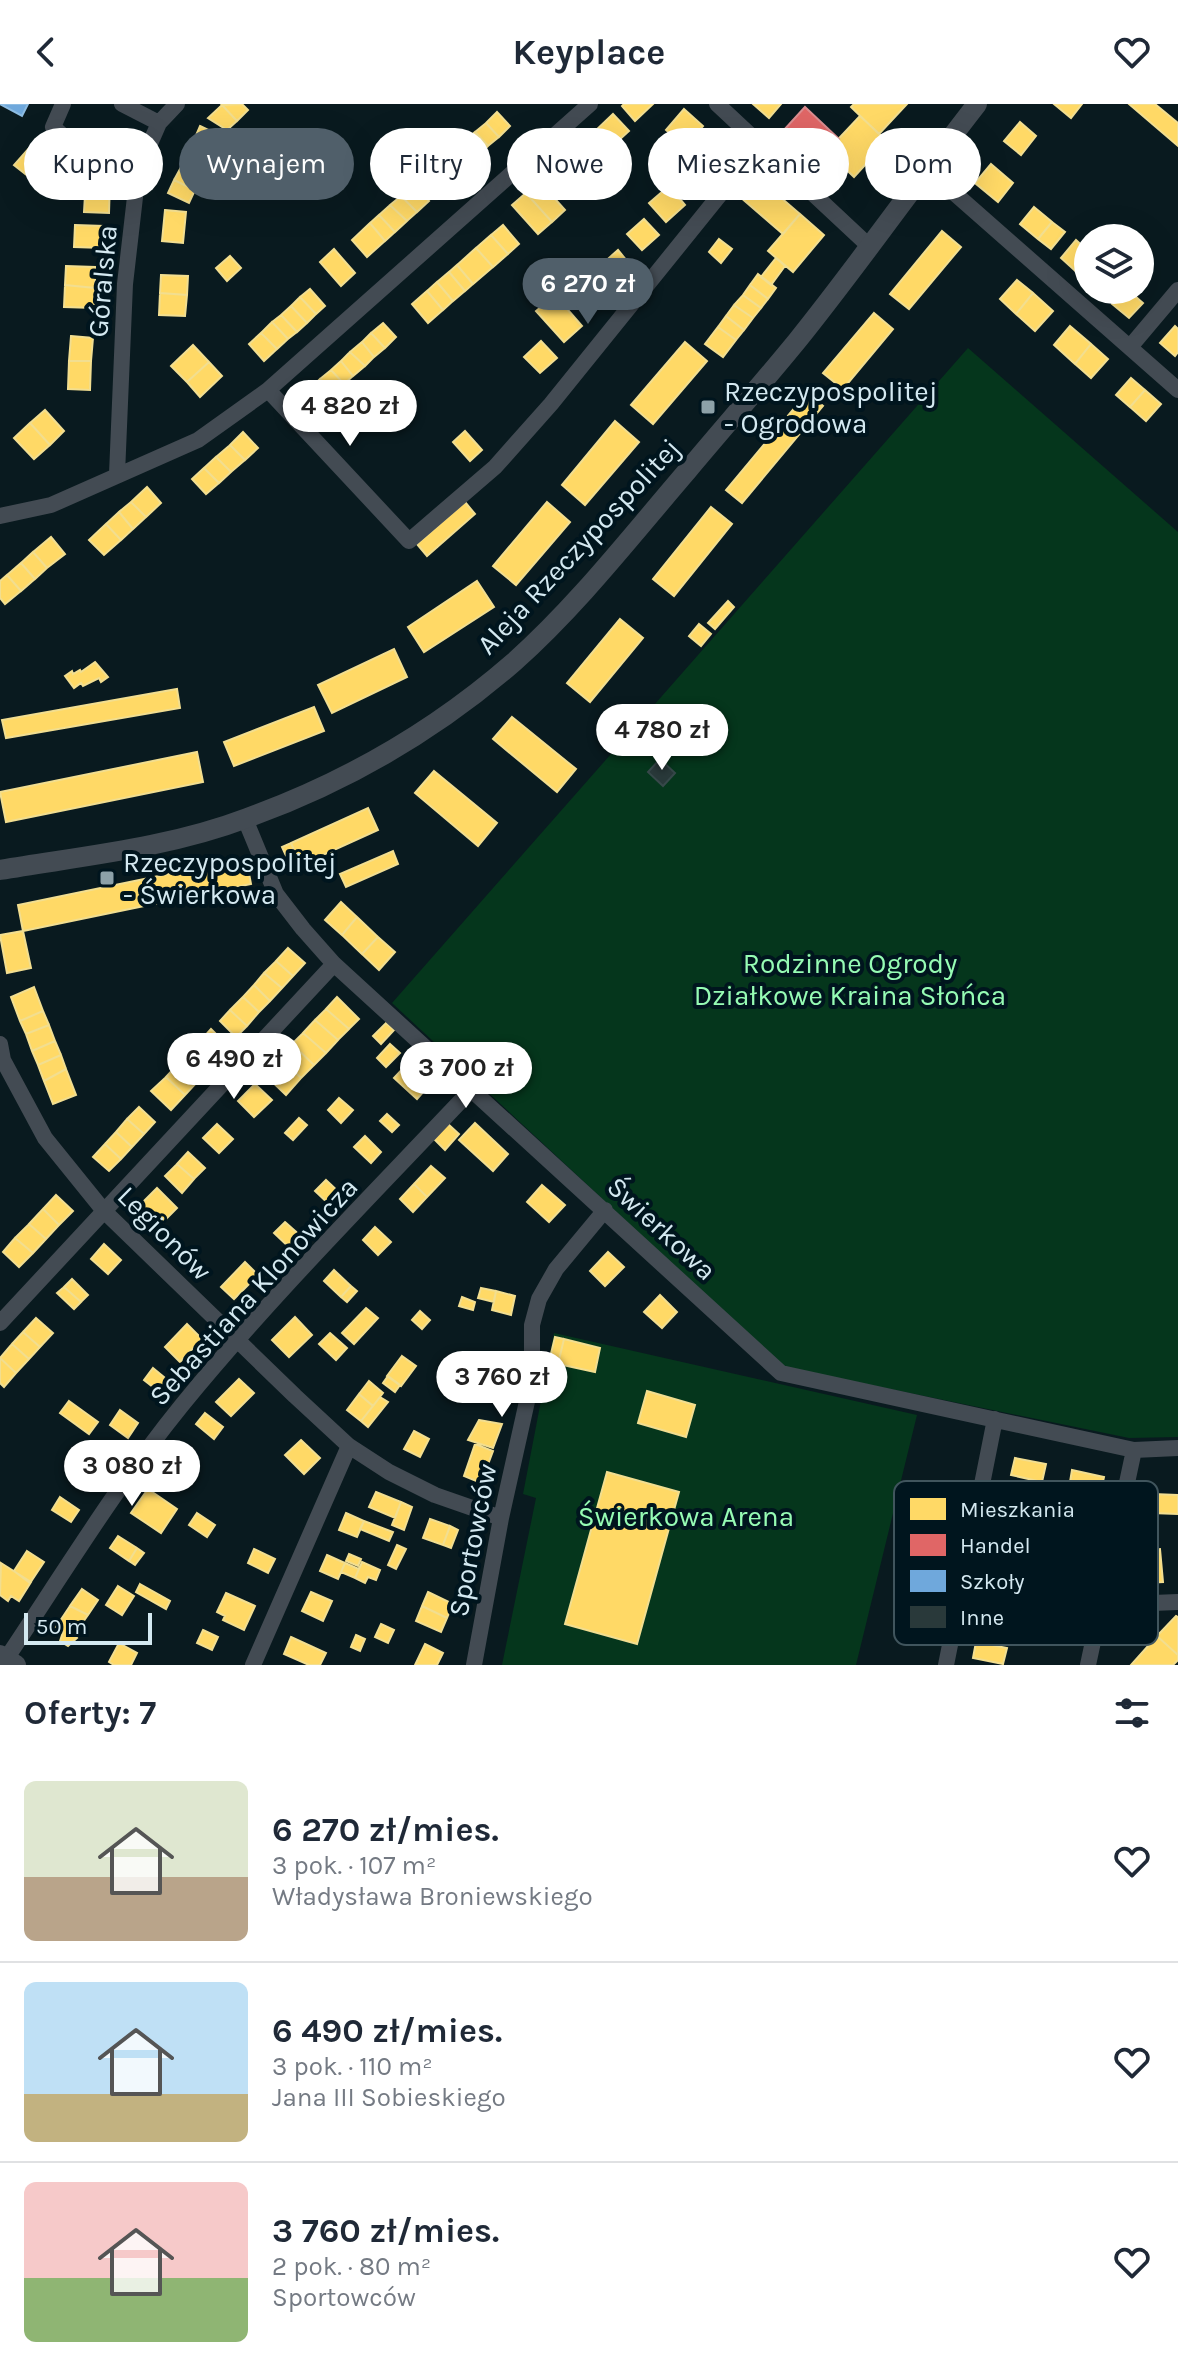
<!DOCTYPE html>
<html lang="pl">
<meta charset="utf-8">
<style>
:root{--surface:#fff;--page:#f2f2f3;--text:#1f2937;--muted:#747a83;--line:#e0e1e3;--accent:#505f6a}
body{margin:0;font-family:Karla,sans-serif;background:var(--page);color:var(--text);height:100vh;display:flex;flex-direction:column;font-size:30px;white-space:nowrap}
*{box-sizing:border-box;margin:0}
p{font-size:26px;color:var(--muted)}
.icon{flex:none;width:44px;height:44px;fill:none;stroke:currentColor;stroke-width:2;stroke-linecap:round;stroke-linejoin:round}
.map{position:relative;height:1561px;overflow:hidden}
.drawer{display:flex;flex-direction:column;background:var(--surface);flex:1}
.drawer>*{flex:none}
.top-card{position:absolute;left:24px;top:24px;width:1130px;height:72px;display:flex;gap:16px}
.controls{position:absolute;left:1074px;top:120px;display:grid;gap:16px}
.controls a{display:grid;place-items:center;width:80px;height:80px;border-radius:50%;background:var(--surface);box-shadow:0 8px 32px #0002;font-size:40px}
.scale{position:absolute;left:24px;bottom:20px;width:128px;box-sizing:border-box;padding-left:8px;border:4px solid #d4e9f1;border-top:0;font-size:22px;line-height:28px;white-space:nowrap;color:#d4e9f1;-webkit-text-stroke:6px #00151e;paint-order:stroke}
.price{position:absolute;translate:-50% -68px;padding:0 18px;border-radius:28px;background:#fff;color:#222;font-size:26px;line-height:52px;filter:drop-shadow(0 2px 4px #0008)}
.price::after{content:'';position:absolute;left:50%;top:48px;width:24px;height:18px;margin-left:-12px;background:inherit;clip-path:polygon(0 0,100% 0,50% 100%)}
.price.on{background:var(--accent);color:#fff}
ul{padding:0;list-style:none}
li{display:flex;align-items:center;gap:24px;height:200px;padding:0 24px}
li+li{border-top:2px solid var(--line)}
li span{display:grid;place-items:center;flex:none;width:224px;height:160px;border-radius:12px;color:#555}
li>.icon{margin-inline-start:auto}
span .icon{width:96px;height:96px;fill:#fffc;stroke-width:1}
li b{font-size:34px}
h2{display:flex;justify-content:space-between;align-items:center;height:96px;padding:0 24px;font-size:34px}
.tag{padding:0 28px;border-radius:36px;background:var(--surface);box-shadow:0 8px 32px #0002;font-size:28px;line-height:72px}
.tag.on{background:var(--accent);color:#fff}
header{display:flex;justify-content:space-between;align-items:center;height:104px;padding:0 24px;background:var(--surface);font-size:36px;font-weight:700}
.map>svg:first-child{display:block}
.green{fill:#05361c}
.homes{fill:#ffd966;stroke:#f2de90;stroke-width:2}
.shops{fill:#e06666;stroke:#dc8d90;stroke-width:2}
.schools{fill:#6fa8dc;stroke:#8dbce2;stroke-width:2}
.building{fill:#29393a;stroke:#37484a;stroke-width:2}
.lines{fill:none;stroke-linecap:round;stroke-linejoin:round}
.minor{stroke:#434b53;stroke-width:16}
.tertiary{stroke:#434b53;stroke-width:20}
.poi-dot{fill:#8da1a8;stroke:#00151e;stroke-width:3}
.labels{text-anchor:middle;stroke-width:8;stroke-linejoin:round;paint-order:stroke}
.street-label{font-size:28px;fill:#d4e9f1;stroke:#00151e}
.poi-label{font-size:28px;fill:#d4e9f1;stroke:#00151e;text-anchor:start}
.park-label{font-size:28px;fill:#96fcb4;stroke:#00151e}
.key{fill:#00151e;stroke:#40555d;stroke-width:2}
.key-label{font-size:22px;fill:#d4e9f1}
</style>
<header><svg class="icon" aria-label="back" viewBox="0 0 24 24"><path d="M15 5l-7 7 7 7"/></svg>Keyplace<svg class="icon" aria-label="heart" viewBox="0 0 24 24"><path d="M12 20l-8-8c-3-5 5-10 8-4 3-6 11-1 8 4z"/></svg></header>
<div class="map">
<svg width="1178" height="1561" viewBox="0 0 1178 1561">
<rect width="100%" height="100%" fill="#091a1f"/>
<path class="green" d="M968,244L1178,428V1333L1129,1334L783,1263L392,899Z
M554,1229L917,1311L856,1561H502L536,1394L523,1390Z"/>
<path class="homes" d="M242,0L248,6L237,17L222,1Z
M624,0H653L635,17L622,2Z
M753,0H781L769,14Z
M854,0H907L879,30L851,3Z
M1054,0H1082L1071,14Z
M1129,0H1155L1178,19V42Z
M222,1L237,17L227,26L208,14Z
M684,5L703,22L685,43L666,26Z
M497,8L510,22L499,33L486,19Z
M613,10L629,27L608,46L593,29Z
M860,12L887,37L854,73L827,47Z
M1020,18L1036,32L1021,51L1004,37Z
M486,19L499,33L488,42L475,28Z
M200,22L221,32L214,48L194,36Z
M475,28L488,42L479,51L465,37Z
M712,34L726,48L705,70L691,56Z
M194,36L214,48L208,61L188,49Z
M465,37L479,51L467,62L454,47Z
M31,42L44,53L28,72L14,61Z
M454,47L467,62L452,76L439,62Z
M188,49L208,61L201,75L180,65Z
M577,49L595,69L576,86L558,66Z
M44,53L56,64L40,83L28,72Z
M991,60L1013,79L998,98L975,79Z
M180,65L201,75L195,86L174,76Z
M757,73L800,110L783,130L740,93Z
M86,74L110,75L109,109L84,108Z
M174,76L195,86L189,99L168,89Z
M539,77L565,106L552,118L526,89Z
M413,80L429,97L417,108L401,92Z
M669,82L685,101L666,118L649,99Z
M526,89L552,118L538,130L512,101Z
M401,92L417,108L407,117L390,101Z
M390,101L407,117L395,128L379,111Z
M1034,103L1052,118L1038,135L1020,120Z
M165,106L186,108L183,139L162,137Z
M800,110L824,131L793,168L768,147Z
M379,111L395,128L385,137L370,119Z
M644,115L659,131L642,146L627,130Z
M1052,118L1065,128L1051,145L1038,135Z
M370,119L385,137L367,153L352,136Z
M75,121L104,122L103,144L74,143Z
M503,121L519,140L508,150L491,131Z
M942,127L961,143L909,205L890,190Z
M491,131L508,150L493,163L476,144Z
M719,135L732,145L721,159L709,148Z
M1076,136L1088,147V165L1081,172L1061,154Z
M476,144L493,163L473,180L457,161Z
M334,145L355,169L341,182L320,158Z
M618,146L632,163L615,177L601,161Z
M230,152L241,164L227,177L216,164Z
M776,154L785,162L771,181L761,173Z
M457,161L473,180L465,187L449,168Z
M66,162L95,163V184L65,181Z
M449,168L465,187L453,197L437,178Z
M758,170L776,184L768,195L750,181Z
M161,171L188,172L187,191L160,189Z
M1017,176L1033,189L1016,210L1000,195Z
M594,177L608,193L589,210L575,195Z
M437,178L453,197L443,206L427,187Z
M65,181L95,184L94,204L64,203Z
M750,181L768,195L761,204L743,191Z
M310,185L325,202L316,210L300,193Z
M1124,186H1128L1143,199L1129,214L1112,200Z
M427,187L443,206L428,219L412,200Z
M160,189L187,191L185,212L159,211Z
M1033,189L1053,207L1035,227L1016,210Z
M555,191L582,222L564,238L536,207Z
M743,191L761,204L753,214L734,201Z
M300,193L316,210L307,219L291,202Z
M734,201L753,214L744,226L726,212Z
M291,202L307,219L297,228L281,211Z
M874,209L893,225L843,285L823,269Z
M281,211L297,228L288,235L272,218Z
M726,212L744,226L736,236L718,223Z
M272,218L288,235L277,245L261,229Z
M383,219L396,233L385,244L371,229Z
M1070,222L1091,240L1075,260L1054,241Z
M1175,222L1178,225V248L1175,252L1160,239Z
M718,223L736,236L723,253L705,240Z
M261,229L277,245L264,257L249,240Z
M371,229L385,244L374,253L362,238Z
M71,232L93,234L91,257H69Z
M541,237L557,254L540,269L524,253Z
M362,238L374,253L365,262L350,248Z
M685,238L707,257L653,320L631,301Z
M1091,240L1108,255L1091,274L1075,260Z
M193,241L209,258L187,278L171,262Z
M350,248L365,262L353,272L341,257Z
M69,257H91L90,286L68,285Z
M341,257L353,272L344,280L331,266Z
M209,258L222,272L200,293L187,278Z
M331,266L344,280L334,290L320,275Z
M1131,274L1145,286L1130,303L1116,291Z
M320,275L334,290L323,300L310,285Z
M310,285L323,300L305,316L292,301Z
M1145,286L1161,300L1146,317L1130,303Z
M807,289L823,302L742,399L726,386Z
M45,306L64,327L50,341L30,319Z
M615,317L639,338L585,401L562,381Z
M30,319L50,341L34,355L14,334Z
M465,327L482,346L470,357L453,338Z
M243,328L258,344L245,356L230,341Z
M230,341L245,356L231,368L216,353Z
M216,353L231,368L219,379L204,364Z
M204,364L219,379L206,390L192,375Z
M147,383L161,399L146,413L131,398Z
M131,398L146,413L133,425L119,408Z
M465,398L475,410L427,452L417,440Z
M547,398L570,418L516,481L493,462Z
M711,403L732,420L674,492L653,475Z
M119,408L133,425L121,436L106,420Z
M106,420L121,436L104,451L89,436Z
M51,433L65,450L47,464L33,448Z
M33,448L47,464L35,475L21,459Z
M21,459L35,475L21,487L7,471Z
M7,471L21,487L5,500L0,494V477Z
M477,477L494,503L424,548L408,523Z
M728,497L734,503L715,525L708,519Z
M620,515L643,534L590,598L567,579Z
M699,520L711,530L701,542L689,532Z
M394,545L407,573L332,609L318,581Z
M95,558L108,573L101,578L99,574L83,582L81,579L74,584L65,572L72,567L73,570L80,566L81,568Z
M177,585L180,604L6,634L2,616Z
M314,603L324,627L234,662L224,638Z
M512,613L576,665L557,688L493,635Z
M197,648L203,678L6,718L0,688Z
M434,667L497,719L478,742L415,689Z
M368,704L378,726L301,761L291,739Z
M291,739L301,761L292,765L282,743Z
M393,747L398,760L346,783L340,770Z
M246,754L251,780L23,827L18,801Z
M341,798L357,813L342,831L325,816Z
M357,813L378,833L362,850L342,831Z
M23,827L31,864L7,869L0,831Z
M378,833L395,848L379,866L362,850Z
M288,844L305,859L293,872L276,857Z
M276,857L293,872L282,884L264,869Z
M264,869L282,884L270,897L254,881Z
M254,881L270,897L259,908L243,893Z
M34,883L43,907L20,917L11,893Z
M243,893L259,908L247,922L230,906Z
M337,893L359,915L349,925L326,905Z
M326,905L349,925L338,936L315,916Z
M230,906L247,922L236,933L220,917Z
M43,907L49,921L26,930L20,917Z
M315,916L338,936L326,949L303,929Z
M386,919L394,926L381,940L373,932Z
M49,921L55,937L32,947L26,930Z
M211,925L229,943L221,952L203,934Z
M303,929L326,949L314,961L292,940Z
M203,934L221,952L209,965L190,947Z
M55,937L61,951L38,961L32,947Z
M292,940L314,961L301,974L280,953Z
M390,940L400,949L386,963L377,954Z
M190,947L209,965L198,977L179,959Z
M61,951L66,965L44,977L38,961Z
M280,953L301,974L286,991L264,970Z
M410,957L432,978L417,995L394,974Z
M179,959L198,977L185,991L166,973Z
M66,965L76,991L53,1000L44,977Z
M166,973L185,991L171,1006L151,987Z
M255,980L272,996L254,1013L238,997Z
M339,994L353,1006L341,1019L328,1006Z
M139,1003L155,1018L144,1030L127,1015Z
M387,1010L399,1021L392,1028L380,1017Z
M299,1014L307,1021L293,1036L285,1029Z
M127,1015L144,1030L132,1043L116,1028Z
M475,1019L508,1050L493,1067L459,1036Z
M217,1020L233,1035L219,1049L203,1034Z
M448,1020L459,1030L445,1046L434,1035Z
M116,1028L132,1043L121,1055L105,1040Z
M365,1032L381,1048L371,1059L354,1043Z
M105,1040L121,1055L109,1067L93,1053Z
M188,1048L205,1064L194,1075L177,1060Z
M177,1060L194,1075L182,1089L165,1072Z
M431,1062L445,1074L427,1093L414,1080Z
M326,1076L342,1091L331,1102L315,1087Z
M414,1080L427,1093L413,1108L400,1095Z
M542,1081L565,1101L549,1118L527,1098Z
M157,1084L177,1104L160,1121L139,1102Z
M56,1091L73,1107L59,1121L43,1105Z
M43,1105L59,1121L46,1135L29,1120Z
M285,1118L302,1133L291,1145L274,1129Z
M29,1120L46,1135L33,1149L15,1134Z
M375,1123L391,1138L378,1151L363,1136Z
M15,1134L33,1149L19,1163L3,1148Z
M104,1140L121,1156L108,1170L91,1155Z
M608,1148L624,1163L605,1182L590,1167Z
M245,1158L258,1171L234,1195L221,1183Z
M334,1166L351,1182L341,1193L324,1177Z
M72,1175L88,1191L81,1198L64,1183Z
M351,1182L357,1187L347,1198L341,1193Z
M64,1183L81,1198L74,1205L57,1189Z
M481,1184L496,1187L494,1198L478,1194Z
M496,1187L515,1192L511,1211L492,1206Z
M660,1191L677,1208L662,1224L644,1208Z
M462,1193L475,1198L473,1206L459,1202Z
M366,1204L378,1214L354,1240L342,1229Z
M420,1207L430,1216L422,1225L412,1216Z
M295,1213L312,1231L289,1253L272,1236Z
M36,1214L53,1229L40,1243L23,1228Z
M187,1220L202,1235L180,1258L165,1243Z
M23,1228L40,1243L29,1255L12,1240Z
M330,1229L347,1244L336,1256L319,1240Z
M555,1233L564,1235L558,1260L549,1258Z
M564,1235L600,1244L595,1268L558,1260Z
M12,1240L29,1255L16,1269L0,1254Z
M402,1252L416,1262L401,1282L387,1272Z
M0,1254L16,1269L4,1283L0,1279Z
M153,1264L171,1279L162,1290L144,1276Z
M388,1272L400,1281L395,1288L383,1279Z
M239,1275L254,1289L231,1312L216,1298Z
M369,1277L383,1289L373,1302L359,1290Z
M647,1287L695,1301L686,1333L638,1319Z
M359,1290L373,1302L361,1317L347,1306Z
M380,1293L388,1298L368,1323L361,1317Z
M69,1297L98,1318L89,1330L60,1309Z
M120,1306L138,1319L128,1334L110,1321Z
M205,1309L223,1323L214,1335L196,1320Z
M479,1316L502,1320L493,1344L468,1336Z
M414,1327L429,1335L420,1353L404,1345Z
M301,1336L320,1354L304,1370L285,1351Z
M475,1340L493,1347L481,1379L464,1372Z
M177,1345L195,1358L185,1373L166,1359Z
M90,1350L107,1362L96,1379L78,1368Z
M1015,1354L1046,1360L1042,1378L1011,1371Z
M1072,1366L1104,1373L1100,1391L1069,1384Z
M607,1368L679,1388L637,1540L565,1520Z
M148,1385L177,1405L161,1429L131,1409Z
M376,1388L401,1398L395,1414L369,1403Z
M1153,1390L1178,1391V1410L1152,1409Z
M60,1393L79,1406L71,1418L52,1406Z
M401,1398L412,1403L404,1426L392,1421Z
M197,1409L215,1421L207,1433L189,1421Z
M346,1409L364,1417L357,1433L339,1426Z
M430,1415L450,1422L443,1441L423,1434Z
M364,1417L393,1428L389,1437L360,1425Z
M450,1422L458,1426L451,1444L443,1441Z
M118,1432L137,1444L129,1457L110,1444Z
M397,1441L406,1445L396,1465L388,1461Z
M137,1444L144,1449L135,1461L129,1457Z
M254,1445L275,1455L268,1469L248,1459Z
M1160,1445L1163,1478L1144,1479L1142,1447Z
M27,1447L44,1458L30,1479L14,1467Z
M349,1450L361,1455L358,1462L346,1457Z
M327,1451L345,1459L338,1475L320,1467Z
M362,1458L380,1466L376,1476L368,1473L365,1479L355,1474Z
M1,1459L31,1478L19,1497L11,1492L8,1497L0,1491Z
M345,1459L359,1465L355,1474L341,1468Z
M140,1480L170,1497L166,1505L136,1488Z
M118,1482L134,1492L122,1511L106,1501Z
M82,1485L98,1496L88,1511L70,1502Z
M311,1488L332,1497L323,1517L302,1507Z
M428,1488L453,1500L447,1514L422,1502Z
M226,1489L255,1502L244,1526L223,1516L225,1512L217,1508Z
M70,1502L88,1511L74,1531L77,1534L68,1542L60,1537L63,1528L56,1523Z
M422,1502L447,1514L441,1528L416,1517Z
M1176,1512L1178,1513V1551L1157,1532Z
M381,1520L394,1526L388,1539L375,1533Z
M203,1526L218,1533L212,1546L197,1539Z
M356,1531L365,1535L360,1547L351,1543Z
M1157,1532L1178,1551V1556L1173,1561H1131Z
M291,1533L326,1549L320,1561H309L284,1550Z
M976,1538L1007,1544L1003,1560L973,1554Z
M119,1539L137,1549L131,1561H114L109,1558Z
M425,1540L443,1549L437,1561H415Z"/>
<path class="shops" d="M805,3L839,35L816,59L783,27Z"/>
<path class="schools" d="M0,0H28L22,12Z"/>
<path class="building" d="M660,655L675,669L663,682L648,668Z"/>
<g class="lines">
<path class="minor" d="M63,0L53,23L84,50L138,67
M122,0L159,19
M717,0L869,142
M927,65L1178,286
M1130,243L1178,186
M268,286L409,437L495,363L551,300L760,41
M117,370L125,180L138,67L159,19L177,0
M0,412L51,401L198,336L268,286L590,0
M245,715L276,790L303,825L334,860L781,1269L1134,1346L1178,1344
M0,940L3,956L45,1034L104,1107L295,1292L349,1342L389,1368L435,1391L501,1414
M0,1219L334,860
M1102,1501L1178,1498
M6,1555C63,1470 117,1381 182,1301C272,1191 374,1089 472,985
M253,1561L349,1342
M474,1561L501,1414L532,1275V1221L539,1195L556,1165L605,1106
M946,1561L995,1315
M1088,1561L1134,1346"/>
<path class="tertiary" d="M0,766C83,752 168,744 247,714C344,679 436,626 514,558C578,501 632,431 688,366C724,323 761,281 797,237C859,160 916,78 977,0
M0,1551L16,1561"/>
</g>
<g class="poi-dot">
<rect x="700" y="295" width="16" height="16" rx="4"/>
<rect x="99" y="766" width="16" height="16" rx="4"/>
</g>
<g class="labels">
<g class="street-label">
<text transform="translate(102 177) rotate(-85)" y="10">Góralska</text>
<text transform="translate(578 442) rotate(-47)" y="10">Aleja Rzeczypospolitej</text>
<text transform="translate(662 1124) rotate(43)" y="10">Świerkowa</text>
<text transform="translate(165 1129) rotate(45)" y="10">Legionów</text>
<text transform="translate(253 1187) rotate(-48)" y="10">Sebastiana Klonowicza</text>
<text transform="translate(472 1436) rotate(-79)" y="10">Sportowców</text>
</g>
<g class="poi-label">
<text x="724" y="297">Rzeczypospolitej<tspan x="724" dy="32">- Ogrodowa</tspan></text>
<text x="123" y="768">Rzeczypospolitej<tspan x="123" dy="32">- Świerkowa</tspan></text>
</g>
<g class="park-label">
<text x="850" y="869">Rodzinne Ogrody<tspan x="850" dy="32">Działkowe Kraina Słońca</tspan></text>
<text x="686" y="1422">Świerkowa Arena</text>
</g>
</g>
<rect x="894" y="1377" width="264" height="164" rx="12" class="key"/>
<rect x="910" y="1394" width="36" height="22" fill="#ffd966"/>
<rect x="910" y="1430" width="36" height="22" fill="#e06666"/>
<rect x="910" y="1466" width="36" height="22" fill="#6fa8dc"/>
<rect x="910" y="1502" width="36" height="22" fill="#29393a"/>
<g class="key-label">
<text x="960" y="1413">Mieszkania</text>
<text x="960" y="1449">Handel</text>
<text x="960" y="1485">Szkoły</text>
<text x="960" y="1521">Inne</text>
</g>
</svg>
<div class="controls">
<a><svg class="icon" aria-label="layers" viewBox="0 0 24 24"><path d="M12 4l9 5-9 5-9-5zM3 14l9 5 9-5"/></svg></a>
</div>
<div class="scale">50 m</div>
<b class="price on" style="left:588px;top:222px">6 270 zł</b>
<b class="price" style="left:350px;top:344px">4 820 zł</b>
<b class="price" style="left:662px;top:668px">4 780 zł</b>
<b class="price" style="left:234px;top:997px">6 490 zł</b>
<b class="price" style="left:466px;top:1006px">3 700 zł</b>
<b class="price" style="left:502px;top:1315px">3 760 zł</b>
<b class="price" style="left:132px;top:1404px">3 080 zł</b>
<div class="top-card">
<a class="tag">Kupno</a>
<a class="tag on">Wynajem</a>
<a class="tag">Filtry</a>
<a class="tag">Nowe</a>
<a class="tag">Mieszkanie</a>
<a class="tag">Dom</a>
</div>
</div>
<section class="drawer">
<h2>Oferty: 7<svg class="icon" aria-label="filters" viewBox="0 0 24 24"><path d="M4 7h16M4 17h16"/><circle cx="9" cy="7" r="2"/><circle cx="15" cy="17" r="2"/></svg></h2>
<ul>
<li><span style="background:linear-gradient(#dfe7d0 60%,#b9a48a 0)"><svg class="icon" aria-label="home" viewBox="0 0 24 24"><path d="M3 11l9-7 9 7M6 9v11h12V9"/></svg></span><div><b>6 270 zł/mies.</b><p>3 pok. · 107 m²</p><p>Władysława Broniewskiego</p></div><svg class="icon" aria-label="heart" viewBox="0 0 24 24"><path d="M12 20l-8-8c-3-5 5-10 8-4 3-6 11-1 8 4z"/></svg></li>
<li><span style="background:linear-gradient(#bfe0f5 70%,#c2b280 0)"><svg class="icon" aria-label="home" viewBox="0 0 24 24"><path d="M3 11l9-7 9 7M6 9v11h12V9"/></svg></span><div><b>6 490 zł/mies.</b><p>3 pok. · 110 m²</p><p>Jana III Sobieskiego</p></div><svg class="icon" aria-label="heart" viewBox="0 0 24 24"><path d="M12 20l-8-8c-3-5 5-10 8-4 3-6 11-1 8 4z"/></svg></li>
<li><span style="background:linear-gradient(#f6c9c9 60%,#8fb573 0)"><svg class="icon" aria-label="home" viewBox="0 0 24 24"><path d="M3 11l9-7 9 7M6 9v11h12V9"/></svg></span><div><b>3 760 zł/mies.</b><p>2 pok. · 80 m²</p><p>Sportowców</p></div><svg class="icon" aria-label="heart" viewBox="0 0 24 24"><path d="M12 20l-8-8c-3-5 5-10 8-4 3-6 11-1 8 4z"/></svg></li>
</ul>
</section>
